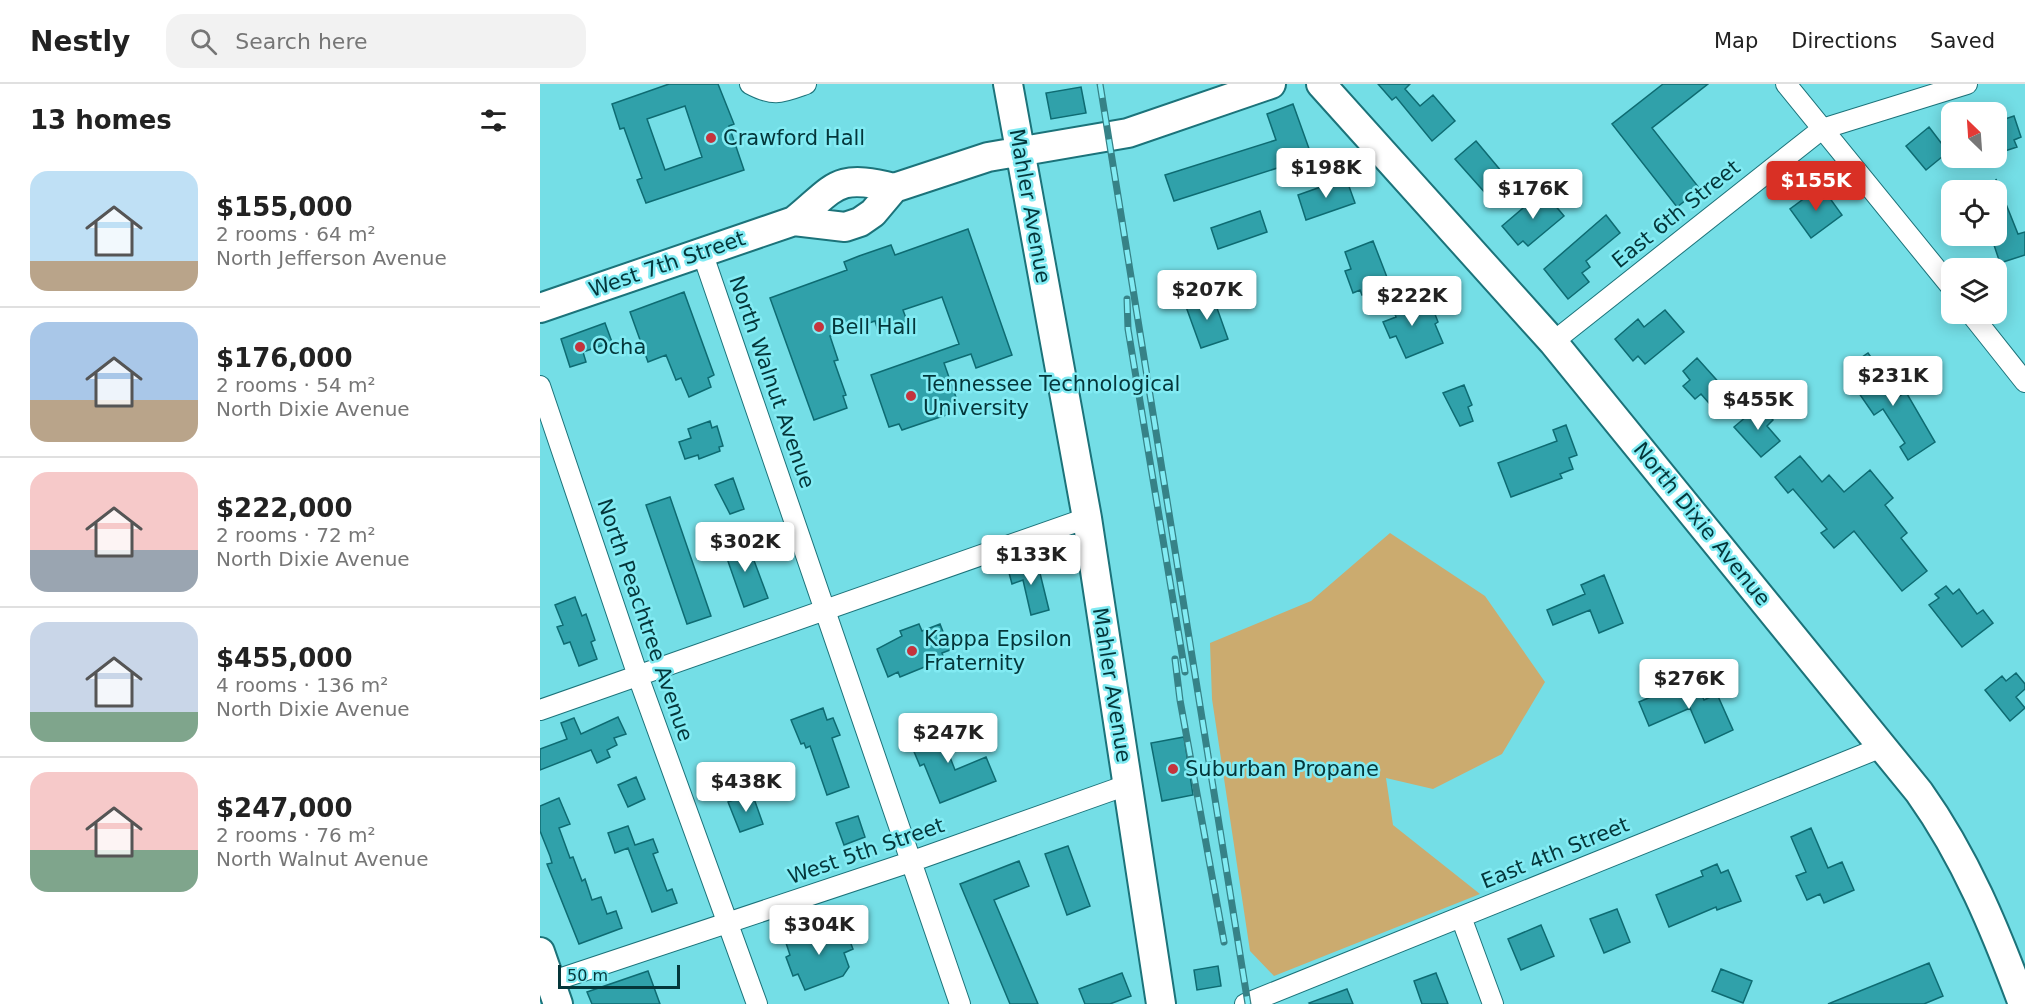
<!DOCTYPE html>
<meta charset="utf-8">
<style>
:root{--surface:#fff;--page:#f2f2f2;--text:#222;--muted:#767676;--line:#e0e0e0;--accent:#d93025}
body{margin:0;font-family:"DejaVu Sans",sans-serif;background:var(--page);color:var(--text);height:100vh;display:flex;flex-direction:column;font-size:22px;white-space:nowrap}
*{box-sizing:border-box;margin:0}
p{font-size:20px;color:var(--muted)}
.icon{flex:none;width:33px;height:33px;fill:none;stroke:currentColor;stroke-width:2;stroke-linecap:round;stroke-linejoin:round}
.map{position:relative;flex:1;overflow:hidden}
.panel{display:flex;flex-direction:column;background:var(--surface);width:540px}
.panel>*{flex:none}
.needle{width:39px;rotate:335deg}
.tools{position:absolute;left:1401px;top:18px;display:grid;gap:12px}
.tools a{display:grid;place-items:center;width:66px;height:66px;border-radius:12px;background:var(--surface);box-shadow:0 3px 15px #0003;font-size:30px}
.scale{position:absolute;left:18px;bottom:15px;width:122px;box-sizing:border-box;padding-left:6px;border:3px solid #04363a;border-top:0;font-size:16px;line-height:21px;white-space:nowrap;color:#04363a;-webkit-text-stroke:4px #82ebf3;paint-order:stroke}
.price{position:absolute;translate:-50% -51px;padding:0 14px;border-radius:6px;background:#fff;color:#222;font-size:20px;line-height:39px;filter:drop-shadow(0 2px 3px #0008)}
.price::after{content:'';position:absolute;left:50%;top:36px;width:18px;height:14px;margin-left:-9px;background:inherit;clip-path:polygon(0 0,100% 0,50% 100%)}
.price.selected{background:var(--accent);color:#fff}
ul{padding:0;list-style:none}
li{display:flex;align-items:center;gap:18px;height:150px;padding:0 30px}
li+li{border-top:2px solid var(--line)}
li span{display:grid;place-items:center;flex:none;width:168px;height:120px;border-radius:18px;color:#555}
li>.icon{margin-inline-start:auto}
span .icon{width:72px;height:72px;fill:#fffc;stroke-width:1}
li b{font-size:26px}
h2{display:flex;justify-content:space-between;align-items:center;height:72px;padding:0 30px;font-size:26px}
header{display:flex;align-items:center;gap:36px;box-sizing:border-box;height:84px;padding:0 30px;background:var(--surface);border-bottom:2px solid var(--line)}
header strong{font-size:28px}
nav{display:flex;gap:33px;margin-inline-start:auto;font-size:21px}
.search{width:420px;height:54px;background:var(--page);display:flex;align-items:center;gap:15px;box-sizing:border-box;padding:0 21px;border-radius:18px;color:var(--muted);font-size:22px}
main{display:flex;flex:1;min-height:0}
.map>svg:first-child{display:block}
.green{fill:#cbab6f}
.building{fill:#30a1aa;stroke:#0e6b72;stroke-width:1.5;fill-rule:evenodd}
.lines{fill:none;stroke-linecap:round;stroke-linejoin:round}
.street-casing{stroke:#1c737a;stroke-width:22}
.secondary-casing{stroke:#1c737a;stroke-width:32}
.street{stroke:#fff;stroke-width:20}
.secondary{stroke:#fff;stroke-width:28}
.rail-casing{stroke:#368287;stroke-width:7}
.rail{stroke:#82ebf3;stroke-width:4.5;stroke-dasharray:14;stroke-linecap:butt}
.poi-dot{fill:#c4343d;stroke:#82ebf3;stroke-width:2}
.labels{text-anchor:middle;stroke-width:5;stroke-linejoin:round;paint-order:stroke}
.poi-label{font-size:21px;fill:#04363a;stroke:#82ebf3;text-anchor:start}
.street-label{font-size:21px;fill:#04363a;stroke:#82ebf3}
</style>
<header>
<strong>Nestly</strong>
<div class="search"><svg class="icon" aria-label="search" viewBox="0 0 24 24"><circle cx="10" cy="10" r="6"/><path d="M15 15l6 6"/></svg>Search here</div>
<nav><a>Map</a><a>Directions</a><a>Saved</a></nav>
</header>
<main>
<section class="panel">
<h2>13 homes<svg class="icon" aria-label="filters" viewBox="0 0 24 24"><path d="M4 7h16M4 17h16"/><circle cx="9" cy="7" r="2"/><circle cx="15" cy="17" r="2"/></svg></h2>
<ul>
<li><span style="background:linear-gradient(#bfe0f5 75%,#b9a48a 0)"><svg class="icon" aria-label="home" viewBox="0 0 24 24"><path d="M3 11l9-7 9 7M6 9v11h12V9"/></svg></span><div><b>$155,000</b><p>2 rooms · 64 m²</p><p>North Jefferson Avenue</p></div></li>
<li><span style="background:linear-gradient(#a9c7e8 65%,#b9a48a 0)"><svg class="icon" aria-label="home" viewBox="0 0 24 24"><path d="M3 11l9-7 9 7M6 9v11h12V9"/></svg></span><div><b>$176,000</b><p>2 rooms · 54 m²</p><p>North Dixie Avenue</p></div></li>
<li><span style="background:linear-gradient(#f6c9c9 65%,#9aa5b1 0)"><svg class="icon" aria-label="home" viewBox="0 0 24 24"><path d="M3 11l9-7 9 7M6 9v11h12V9"/></svg></span><div><b>$222,000</b><p>2 rooms · 72 m²</p><p>North Dixie Avenue</p></div></li>
<li><span style="background:linear-gradient(#c9d6e8 75%,#7fa58c 0)"><svg class="icon" aria-label="home" viewBox="0 0 24 24"><path d="M3 11l9-7 9 7M6 9v11h12V9"/></svg></span><div><b>$455,000</b><p>4 rooms · 136 m²</p><p>North Dixie Avenue</p></div></li>
<li><span style="background:linear-gradient(#f6c9c9 65%,#7fa58c 0)"><svg class="icon" aria-label="home" viewBox="0 0 24 24"><path d="M3 11l9-7 9 7M6 9v11h12V9"/></svg></span><div><b>$247,000</b><p>2 rooms · 76 m²</p><p>North Walnut Avenue</p></div></li>
</ul>
</section>
<div class="map">
<svg width="1485" height="920" viewBox="0 0 1485 920">
<rect width="100%" height="100%" fill="#74dee6"/>
<path class="green" d="M850,449L945,512L1005,598L962,670L893,705L846,694L853,741L940,810L734,892L710,867L672,615L670,559L771,517Z"/>
<path class="building" d="M129,0H178L194,40L189,42L204,86L106,119L97,96L102,94L84,44L80,45L72,20ZM145,22L162,73L125,86L107,35Z
M838,0H870L865,5L880,22L893,11L915,37L892,57L856,13L852,16Z
M1123,0H1168L1112,44L1160,105L1137,123L1072,40Z
M541,3L546,29L511,35L506,9Z
M753,20L772,73L634,117L625,91L736,56L727,30Z
M1474,32L1481,53L1474,56L1477,63L1456,70V38Z
M1389,43L1408,68L1386,86L1366,62Z
M936,57L967,94L947,111L915,75Z
M806,94L815,119L766,136L758,111Z
M1456,95L1478,150L1485,148V171L1460,179L1453,158L1456,157Z
M1281,102L1302,131L1271,154L1250,125Z
M1003,107L1024,132L988,162L983,157L978,161L962,142Z
M720,127L727,148L678,165L671,144Z
M1066,131L1080,149L1046,177L1050,183L1042,189L1049,198L1028,215L1004,185Z
M428,145L472,271L436,284L431,270L404,279L418,319L406,323L409,330L362,346L359,340L349,343L331,291L419,260L402,213L363,226L367,237L338,247L335,237L290,252L298,276L294,277L306,311L303,312L307,324L274,336L230,214L307,186L304,178L319,172L351,161L355,171Z
M833,157L850,201L822,211L820,206L813,209L805,187L811,185L805,168Z
M864,206L873,229L893,225L898,238L895,240L903,259L866,274L856,252L850,254L843,238L856,233L848,212Z
M144,208L174,291L168,294L171,303L149,313L141,294L136,296L126,271L108,278L90,228Z
M672,210L688,255L661,264L645,220Z
M1125,226L1144,248L1105,280L1098,272L1093,277L1075,255L1098,235L1104,243Z
M65,239L72,258L43,268L46,278L30,283L21,255Z
M1328,269L1358,313L1366,308L1395,358L1368,376L1360,363L1365,359L1343,325L1334,331L1314,302L1323,296L1312,280Z
M1157,274L1191,312L1175,326L1161,310L1155,315L1143,302L1150,296L1143,287Z
M924,301L932,321L928,323L933,337L920,342L903,309Z
M1220,321L1233,336L1227,342L1240,357L1221,373L1194,343Z
M170,337L172,344L177,342L183,362L179,363L180,367L159,375L158,371L145,375L139,358L151,354L148,345Z
M1026,341L1037,371L1029,374L1033,385L1020,390L1022,394L971,413L958,379L1017,357L1013,346Z
M1260,372L1282,398L1289,391L1304,408L1330,386L1353,414L1345,421L1367,449L1361,454L1387,487L1362,507L1314,447L1294,464L1281,449L1287,445L1253,405L1248,409L1235,393Z
M193,394L204,425L190,430L175,401Z
M130,413L171,532L147,540L106,421Z
M206,455L228,514L204,523L183,463Z
M497,477L509,526L491,531L483,496L472,500L468,485Z
M1064,491L1083,539L1059,549L1050,526L1013,541L1007,526L1045,510L1041,501Z
M1406,502L1413,510L1419,505L1437,530L1443,526L1453,539L1422,563L1389,521L1399,514L1395,510Z
M35,513L42,532L46,530L55,556L51,558L57,575L39,582L30,558L24,560L17,543L23,541L15,521Z
M379,540L382,547L400,540L410,566L402,569L404,575L360,593L358,588L348,593L337,565L362,552L360,547Z
M1476,589L1485,600V605L1476,613L1485,624L1470,637L1445,606L1462,592L1466,597Z
M1141,600L1144,606L1157,601L1164,616L1177,610L1193,646L1165,659L1150,624L1109,642L1099,618Z
M283,624L287,636L293,634L300,651L292,654L309,703L287,711L270,662L266,664L264,659L261,660L251,636Z
M78,633L86,650L74,654L77,661L67,666L70,673L57,679L51,666L0,686V665L27,655L21,639L34,634L41,650Z
M403,636L412,660L406,663L415,686L446,673L456,697L400,719L384,680L380,682L370,658L374,656L370,649Z
M644,653L653,711L622,717L611,659Z
M96,693L105,715L88,723L78,701Z
M212,709L223,740L200,748L188,718Z
M19,714L30,740L19,744L30,774L33,773L42,797L45,795L52,816L61,813L67,830L76,827L82,844L39,860L7,780L12,779L10,772L0,747V722Z
M318,732L325,753L304,761L296,739Z
M88,742L95,761L113,755L118,768L113,770L127,807L132,805L137,819L112,828L88,764L75,769L68,749Z
M1271,744L1288,784L1302,778L1314,806L1284,819L1280,810L1267,816L1256,792L1266,788L1251,753Z
M528,762L550,822L527,831L505,770Z
M479,777L489,802L454,816L498,920H470L420,800Z
M1177,780L1181,789L1188,786L1201,817L1177,826L1176,823L1129,843L1116,811L1163,792L1161,787Z
M1077,825L1090,858L1064,869L1050,835Z
M303,839L313,865L304,869L309,883L303,892L265,906L258,890L253,892L246,873L250,871L246,859L254,856L253,852L267,847L269,852Z
M1001,841L1014,872L981,886L968,855Z
M1389,879L1403,912L1384,920H1288Z
M678,882L681,902L657,906L654,886Z
M1181,885L1212,897L1203,919L1172,907Z
M108,887L120,920H52L47,908Z
M582,889L591,912L570,920H545L539,905Z
M896,889L908,920H882L874,897Z
M807,905L813,920H770L769,919Z"/>
<g class="lines">
<defs>
<path id="street" d="M210,0C234,13 241,9 266,0
M1246,0L1412,204
M162,168L420,920
M1431,230L1485,298
M1013,258L1282,45L1427,0
M0,302L98,592L217,920
M0,626L547,434
M921,833L953,920
M10,898L373,777L587,701
M705,920L1342,663"/>
<path id="secondary" d="M468,0L547,434L621,920
M781,0L1013,258L1379,708C1426,774 1455,845 1483,920
M354,104L448,73L588,49L731,0
M0,224L254,137L305,143L320,138L333,129L354,104C295,89 296,103 254,137
M0,868L18,920"/>
</defs>
<use href="#street" class="street-casing"/>
<use href="#secondary" class="secondary-casing"/>
<use href="#street" class="street"/>
<use href="#secondary" class="secondary"/>
<defs>
<path id="rail" d="M560,0L708,920
M587,215L588,245L645,588
M635,575L640,616L684,858"/>
</defs>
<use href="#rail" class="rail-casing"/>
<use href="#rail" class="rail"/>
</g>
<g class="poi-dot">
<circle cx="171" cy="54" r="6"/>
<circle cx="279" cy="243" r="6"/>
<circle cx="40" cy="263" r="6"/>
<circle cx="371" cy="312" r="6"/>
<circle cx="372" cy="567" r="6"/>
<circle cx="633" cy="685" r="6"/>
</g>
<g class="labels">
<g class="poi-label">
<text x="183" y="61">Crawford Hall</text>
<text x="291" y="250">Bell Hall</text>
<text x="52" y="270">Ocha</text>
<text x="383" y="307">Tennessee Technological<tspan x="383" dy="24">University</tspan></text>
<text x="384" y="562">Kappa Epsilon<tspan x="384" dy="24">Fraternity</tspan></text>
<text x="645" y="692">Suburban Propane</text>
</g>
<g class="street-label">
<text transform="translate(490 122) rotate(80)" y="7">Mahler Avenue</text>
<text transform="translate(1136 130) rotate(-39)" y="7">East 6th Street</text>
<text transform="translate(127 180) rotate(-19)" y="7">West 7th Street</text>
<text transform="translate(232 298) rotate(71)" y="7">North Walnut Avenue</text>
<text transform="translate(1162 440) rotate(51)" y="7">North Dixie Avenue</text>
<text transform="translate(105 536) rotate(71)" y="7">North Peachtree Avenue</text>
<text transform="translate(572 601) rotate(81)" y="7">Mahler Avenue</text>
<text transform="translate(326 767) rotate(-19)" y="7">West 5th Street</text>
<text transform="translate(1015 769) rotate(-22)" y="7">East 4th Street</text>
</g>
</g>
</svg>
<div class="tools">
<a><svg class="needle" viewBox="-14 -14 28 28"><path d="M0-13l5 13h-10z" fill="#e53935"/><path d="M0 13l5-13h-10z" fill="#767676"/></svg></a>
<a><svg class="icon" aria-label="locate" viewBox="0 0 24 24"><circle cx="12" cy="12" r="6"/><path d="M12 2v4M12 18v4M2 12h4M18 12h4"/></svg></a>
<a><svg class="icon" aria-label="layers" viewBox="0 0 24 24"><path d="M12 4l9 5-9 5-9-5zM3 14l9 5 9-5"/></svg></a>
</div>
<div class="scale">50 m</div>
<b class="price" style="left:786px;top:115px">$198K</b>
<b class="price selected" style="left:1276px;top:128px">$155K</b>
<b class="price" style="left:993px;top:136px">$176K</b>
<b class="price" style="left:667px;top:237px">$207K</b>
<b class="price" style="left:872px;top:243px">$222K</b>
<b class="price" style="left:1353px;top:323px">$231K</b>
<b class="price" style="left:1218px;top:347px">$455K</b>
<b class="price" style="left:205px;top:489px">$302K</b>
<b class="price" style="left:491px;top:502px">$133K</b>
<b class="price" style="left:1149px;top:626px">$276K</b>
<b class="price" style="left:408px;top:680px">$247K</b>
<b class="price" style="left:206px;top:729px">$438K</b>
<b class="price" style="left:279px;top:872px">$304K</b>
</div>
</main>
